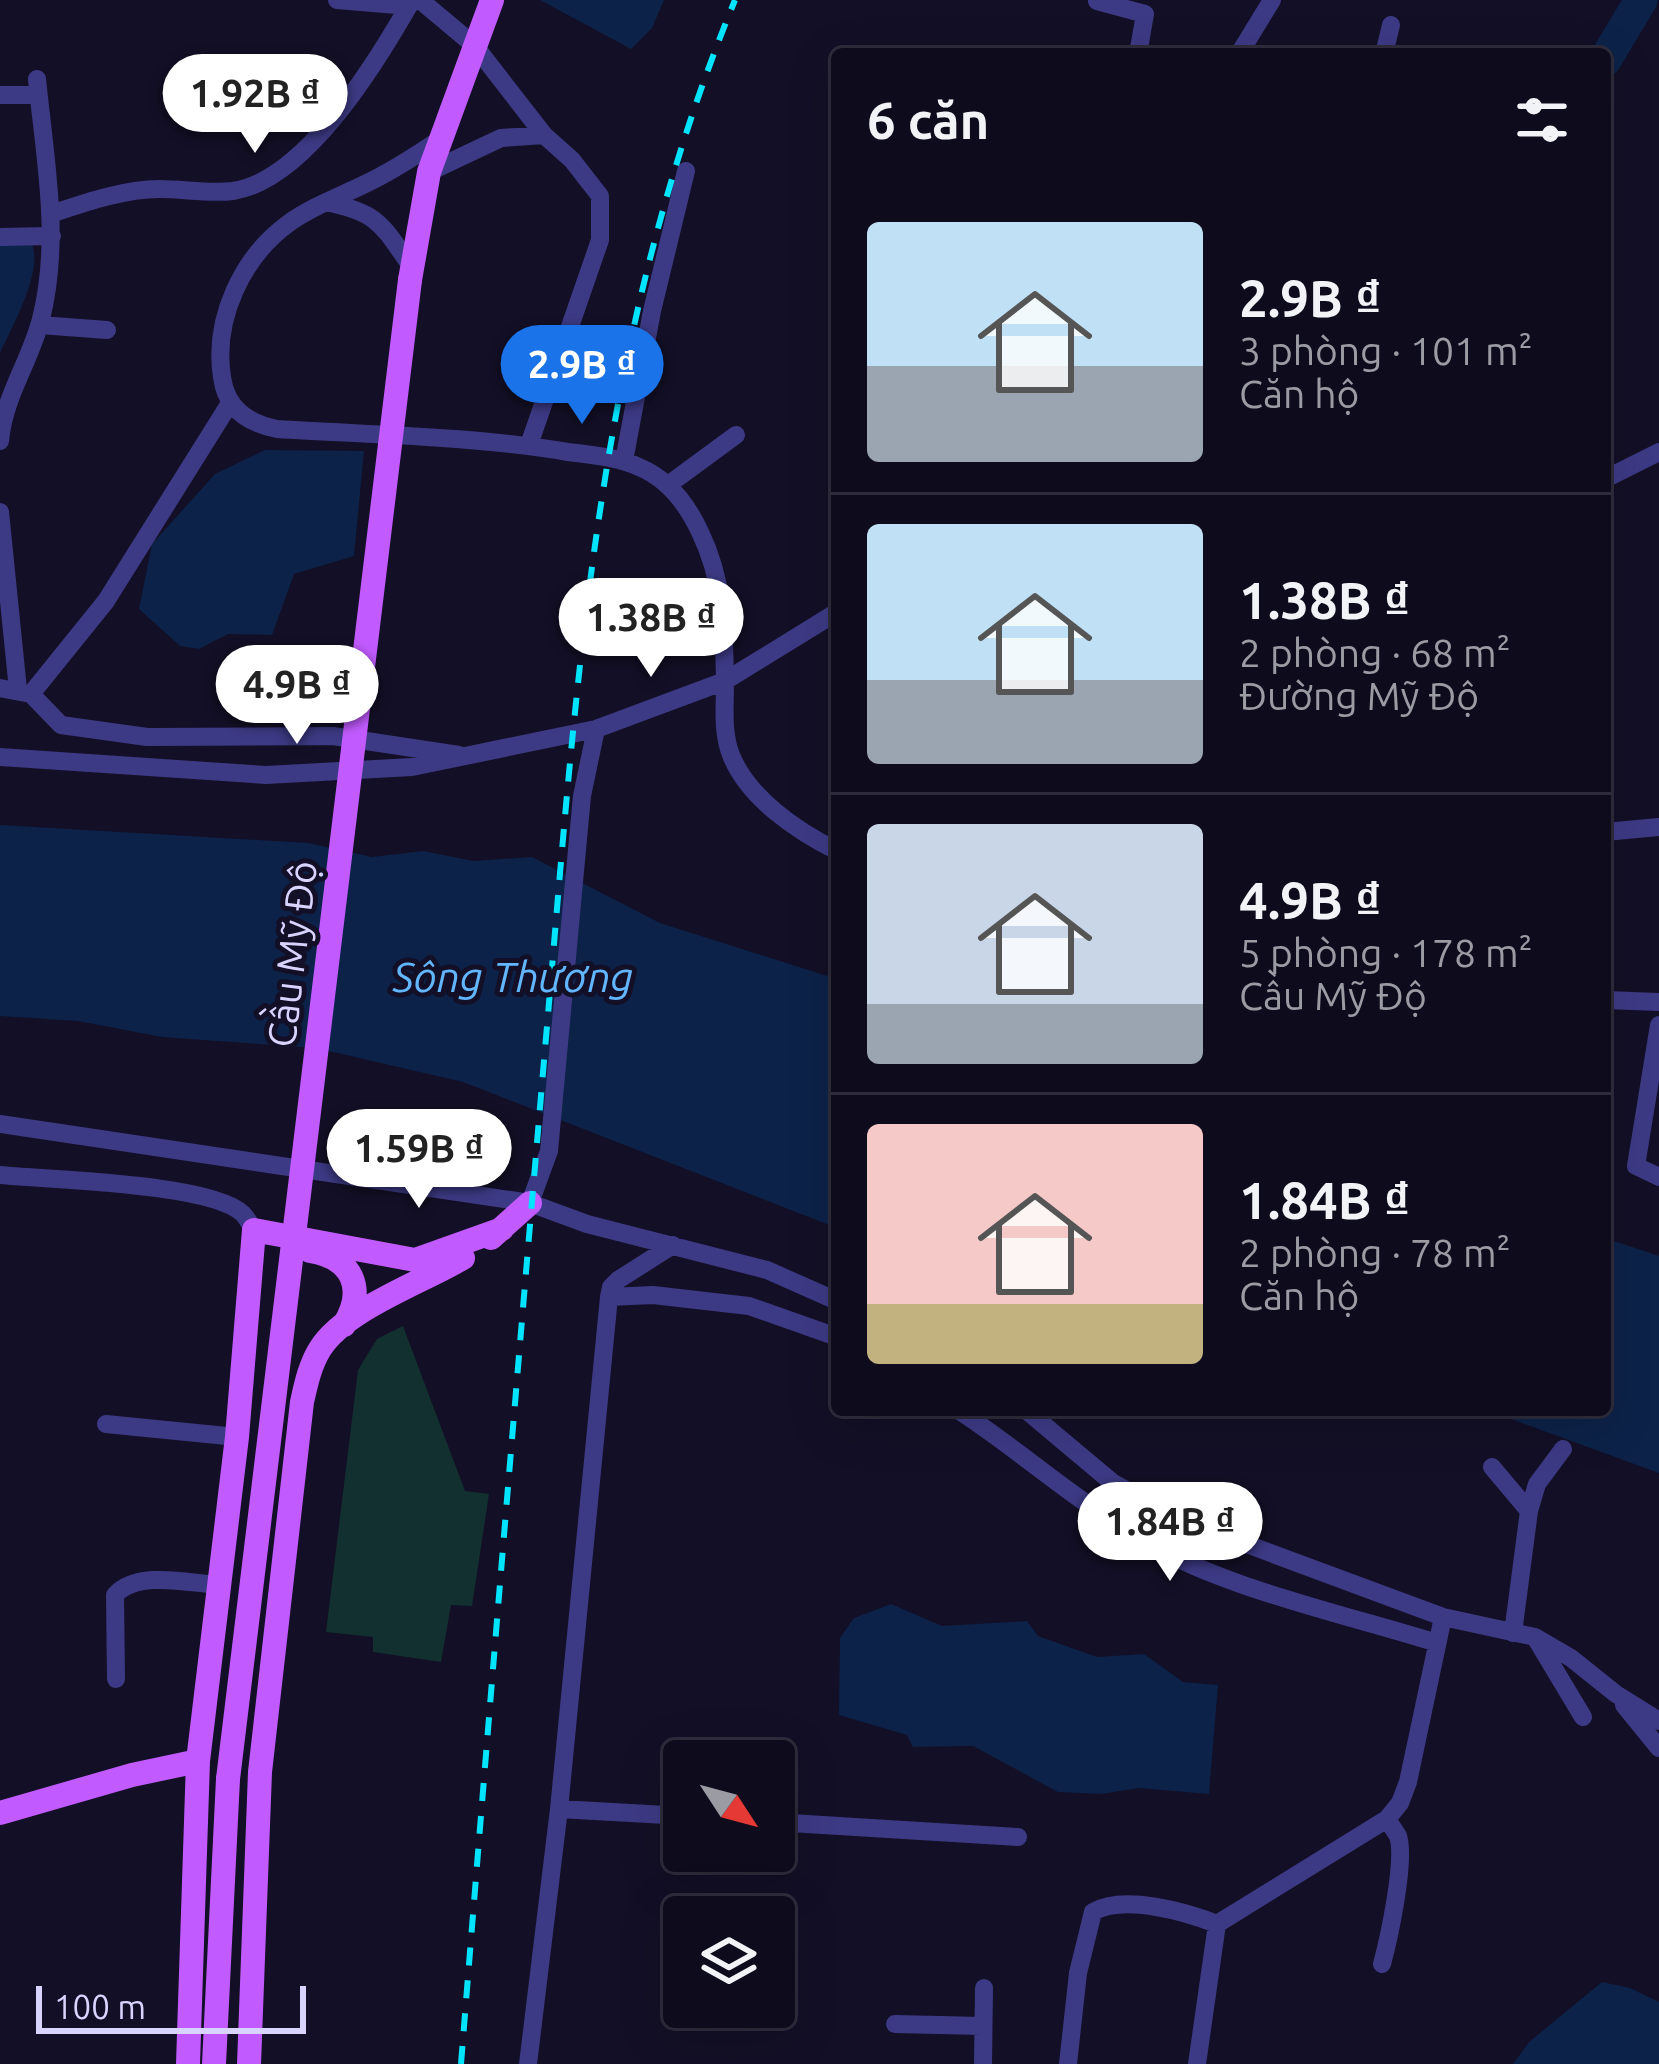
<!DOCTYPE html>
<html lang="vi">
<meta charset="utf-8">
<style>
:root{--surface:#0e0b1c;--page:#1c1929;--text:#f1f3f6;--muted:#9b9ba3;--line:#2e2b3b;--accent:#1a73e8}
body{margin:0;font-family:Ubuntu,sans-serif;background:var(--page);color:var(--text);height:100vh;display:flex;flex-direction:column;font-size:45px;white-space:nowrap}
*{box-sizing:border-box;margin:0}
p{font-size:39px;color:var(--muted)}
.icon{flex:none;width:66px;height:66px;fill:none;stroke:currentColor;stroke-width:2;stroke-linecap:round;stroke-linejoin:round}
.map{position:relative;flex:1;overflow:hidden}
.sheet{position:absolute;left:831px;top:48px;width:780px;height:1368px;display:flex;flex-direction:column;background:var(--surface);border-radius:12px;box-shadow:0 12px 48px #0002,0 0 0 3px var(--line)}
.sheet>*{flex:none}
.needle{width:78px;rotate:126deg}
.tools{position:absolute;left:663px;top:1740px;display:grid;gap:24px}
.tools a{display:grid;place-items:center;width:132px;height:132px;border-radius:12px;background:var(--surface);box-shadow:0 12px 48px #0002,0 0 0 3px var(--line);font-size:60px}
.scale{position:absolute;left:36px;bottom:30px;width:270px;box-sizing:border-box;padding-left:12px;border:6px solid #d9d4ff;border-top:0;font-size:33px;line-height:42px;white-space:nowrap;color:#d9d4ff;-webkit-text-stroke:9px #130f26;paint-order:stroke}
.price{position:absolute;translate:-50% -102px;padding:0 27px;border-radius:42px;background:#fff;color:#222;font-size:39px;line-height:78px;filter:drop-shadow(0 3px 6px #0008)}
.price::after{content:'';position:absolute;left:50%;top:72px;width:36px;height:27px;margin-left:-18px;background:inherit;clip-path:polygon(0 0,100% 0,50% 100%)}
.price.selected{background:var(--accent);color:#fff}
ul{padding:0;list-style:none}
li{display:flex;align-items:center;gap:36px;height:300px;padding:0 36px}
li+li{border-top:3px solid var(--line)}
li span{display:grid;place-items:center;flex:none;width:336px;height:240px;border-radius:12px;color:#555}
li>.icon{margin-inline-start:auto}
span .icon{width:144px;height:144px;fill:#fffc;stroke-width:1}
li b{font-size:51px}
h2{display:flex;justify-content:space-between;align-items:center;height:144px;padding:0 36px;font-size:51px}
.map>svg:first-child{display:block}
.green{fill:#12302f}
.water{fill:#0c2248}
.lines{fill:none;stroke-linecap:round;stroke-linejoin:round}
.river{stroke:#0c2248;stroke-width:33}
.minor{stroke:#3d3a85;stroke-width:18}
.major{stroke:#c25bff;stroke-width:24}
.rail{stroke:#00e5ff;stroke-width:6;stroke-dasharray:18 15;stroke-linecap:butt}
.major-bridge{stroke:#c25bff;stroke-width:24}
.labels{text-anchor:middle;stroke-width:10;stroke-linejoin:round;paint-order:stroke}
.street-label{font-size:39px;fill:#d9d4ff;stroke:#130f26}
.water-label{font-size:42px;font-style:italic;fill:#62b6ff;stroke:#130f26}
</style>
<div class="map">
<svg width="1659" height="2064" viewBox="0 0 1659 2064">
<rect width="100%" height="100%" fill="#130f26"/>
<path class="green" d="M403,1326L465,1491L489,1494L472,1606L451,1605L441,1662L373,1652V1637L326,1632L358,1370L377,1339Z"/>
<path class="water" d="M540,0H664L652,28L631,49Z
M0,239L31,242C45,268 12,327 0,353Z
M265,450L364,451L354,556L294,574L272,635L228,634L199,649L180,646L139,609L152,544L215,474Z
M0,825L308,843L372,857L423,851L473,861L532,857L660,923L837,979V1228L463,1082L316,1048L162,1037L78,1021L0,1016Z
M1605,1238L1659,1256V1473L1486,1410H1605Z
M891,1604L942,1626L1027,1621L1038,1636L1097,1657L1144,1654L1183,1682L1218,1685L1209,1794L1139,1788L1101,1794L1058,1792L973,1746L913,1747L907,1735L839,1715L840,1638L854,1618Z
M1602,1982L1630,1988L1659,2002V2064H1513L1529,2042Z"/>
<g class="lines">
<path class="river" d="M1605,60L1641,0"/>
<path class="minor" d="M337,0L409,6
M420,0L475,46L544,135L572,160L600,196V240L529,445
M1097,1L1145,14L1138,54
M1239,54L1272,0
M1384,54L1391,25
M0,95H38
M442,138C417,155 391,172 363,185C338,197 311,207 289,223C242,257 213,319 222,377C226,408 247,423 277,429C374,435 472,436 568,452C592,455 617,457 639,467C668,479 687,504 700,532C724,581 724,629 725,683C725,707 722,732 731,755C748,798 797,831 837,851
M429,172L501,138L544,135
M326,202C379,213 381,224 411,266
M51,214C84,203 124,189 159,189C184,189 209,194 233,191C306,180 378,60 412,0
M0,237L52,236
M40,325L107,330
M0,441C4,396 30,362 41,319C61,239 45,160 37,79
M624,461L652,311L686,171
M1605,479L1659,452
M668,485L736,435
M0,512L18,690
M0,688L31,694L61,725L147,737L333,736L459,755
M31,694L106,601L230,403
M0,757L266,775L412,767L596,729L725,681L837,612
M1605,832L1659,827
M1605,1000L1659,1002
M1659,1025L1636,1166L1659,1177
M0,1124L530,1203L587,1224L767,1270L837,1301
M0,1175C49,1180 212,1183 243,1214C248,1219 250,1225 254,1230
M530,1203L549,1151L582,796L596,729
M673,1245L618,1280L611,1287L609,1297L653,1295L749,1306L837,1337
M958,1410C1018,1449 1071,1497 1132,1534C1216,1587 1341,1613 1437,1643
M1026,1410L1113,1483L1179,1519L1443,1617L1535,1637L1571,1658L1616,1694L1659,1721
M106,1424L237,1437
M1492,1467L1529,1511
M1513,1633L1529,1511L1537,1484L1563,1449
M1535,1637L1583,1717
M116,1679L115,1595C138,1570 188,1583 219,1585
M1624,1705L1659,1748
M559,1809L684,1816
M774,1822L1018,1837
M1382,1964C1389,1938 1406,1860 1398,1836C1397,1834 1388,1821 1387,1819
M895,2024L983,2026
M528,2064L559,1809L609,1297
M983,2064L984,1988
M1068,2064L1078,1973L1093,1912C1124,1894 1186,1912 1217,1924
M1197,2064L1217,1924L1387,1819L1400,1803L1408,1782L1443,1617"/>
<path class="major" d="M410,280L429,172L492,0
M491,1238L530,1203
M310,1251C353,1258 366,1289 344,1325
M0,1813L132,1775L198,1761
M188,2064L198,1761L237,1437L254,1230L415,1260L502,1229
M214,2064L228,1779
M249,2064L260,1772L302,1402C306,1384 310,1365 320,1349C345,1309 423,1282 463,1258"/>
<path class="rail" d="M461,2064C488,1726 516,1387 545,1049C577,685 594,343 735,0"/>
<path class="major-bridge" d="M228,1779L410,280"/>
</g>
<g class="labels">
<g class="street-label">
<text transform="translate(292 954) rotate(-83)" y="14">Cầu Mỹ Độ</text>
</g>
<g class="water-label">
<text x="513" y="992">Sông Thương</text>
</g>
</g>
</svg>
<div class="tools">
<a><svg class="needle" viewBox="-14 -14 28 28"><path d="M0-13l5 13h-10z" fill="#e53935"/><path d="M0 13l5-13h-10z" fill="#9b9ba3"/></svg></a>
<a><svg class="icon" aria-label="layers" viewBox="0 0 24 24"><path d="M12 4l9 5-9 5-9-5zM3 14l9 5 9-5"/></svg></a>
</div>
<div class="scale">100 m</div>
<b class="price" style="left:255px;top:156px">1.92B ₫</b>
<b class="price selected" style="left:582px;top:427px">2.9B ₫</b>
<b class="price" style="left:651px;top:680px">1.38B ₫</b>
<b class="price" style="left:297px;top:747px">4.9B ₫</b>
<b class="price" style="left:419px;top:1211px">1.59B ₫</b>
<b class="price" style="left:1170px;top:1584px">1.84B ₫</b>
<section class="sheet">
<h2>6 căn<svg class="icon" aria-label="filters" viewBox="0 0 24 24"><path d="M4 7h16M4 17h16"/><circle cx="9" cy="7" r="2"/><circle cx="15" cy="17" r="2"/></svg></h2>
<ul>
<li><span style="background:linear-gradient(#bfe0f5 60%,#9aa5b1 0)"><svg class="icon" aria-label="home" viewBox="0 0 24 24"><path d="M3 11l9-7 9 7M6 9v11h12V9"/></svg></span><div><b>2.9B ₫</b><p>3 phòng · 101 m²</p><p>Căn hộ</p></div></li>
<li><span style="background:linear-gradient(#bfe0f5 65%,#9aa5b1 0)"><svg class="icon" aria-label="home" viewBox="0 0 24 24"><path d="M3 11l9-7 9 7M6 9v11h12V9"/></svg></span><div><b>1.38B ₫</b><p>2 phòng · 68 m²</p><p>Đường Mỹ Độ</p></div></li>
<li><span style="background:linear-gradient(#c9d6e8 75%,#9aa5b1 0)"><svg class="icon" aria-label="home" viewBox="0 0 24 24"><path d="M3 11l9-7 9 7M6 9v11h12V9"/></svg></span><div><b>4.9B ₫</b><p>5 phòng · 178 m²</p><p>Cầu Mỹ Độ</p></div></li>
<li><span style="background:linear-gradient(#f6c9c9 75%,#c2b280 0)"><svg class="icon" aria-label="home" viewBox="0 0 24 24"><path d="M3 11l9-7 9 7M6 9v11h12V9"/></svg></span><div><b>1.84B ₫</b><p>2 phòng · 78 m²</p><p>Căn hộ</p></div></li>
</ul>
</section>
</div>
